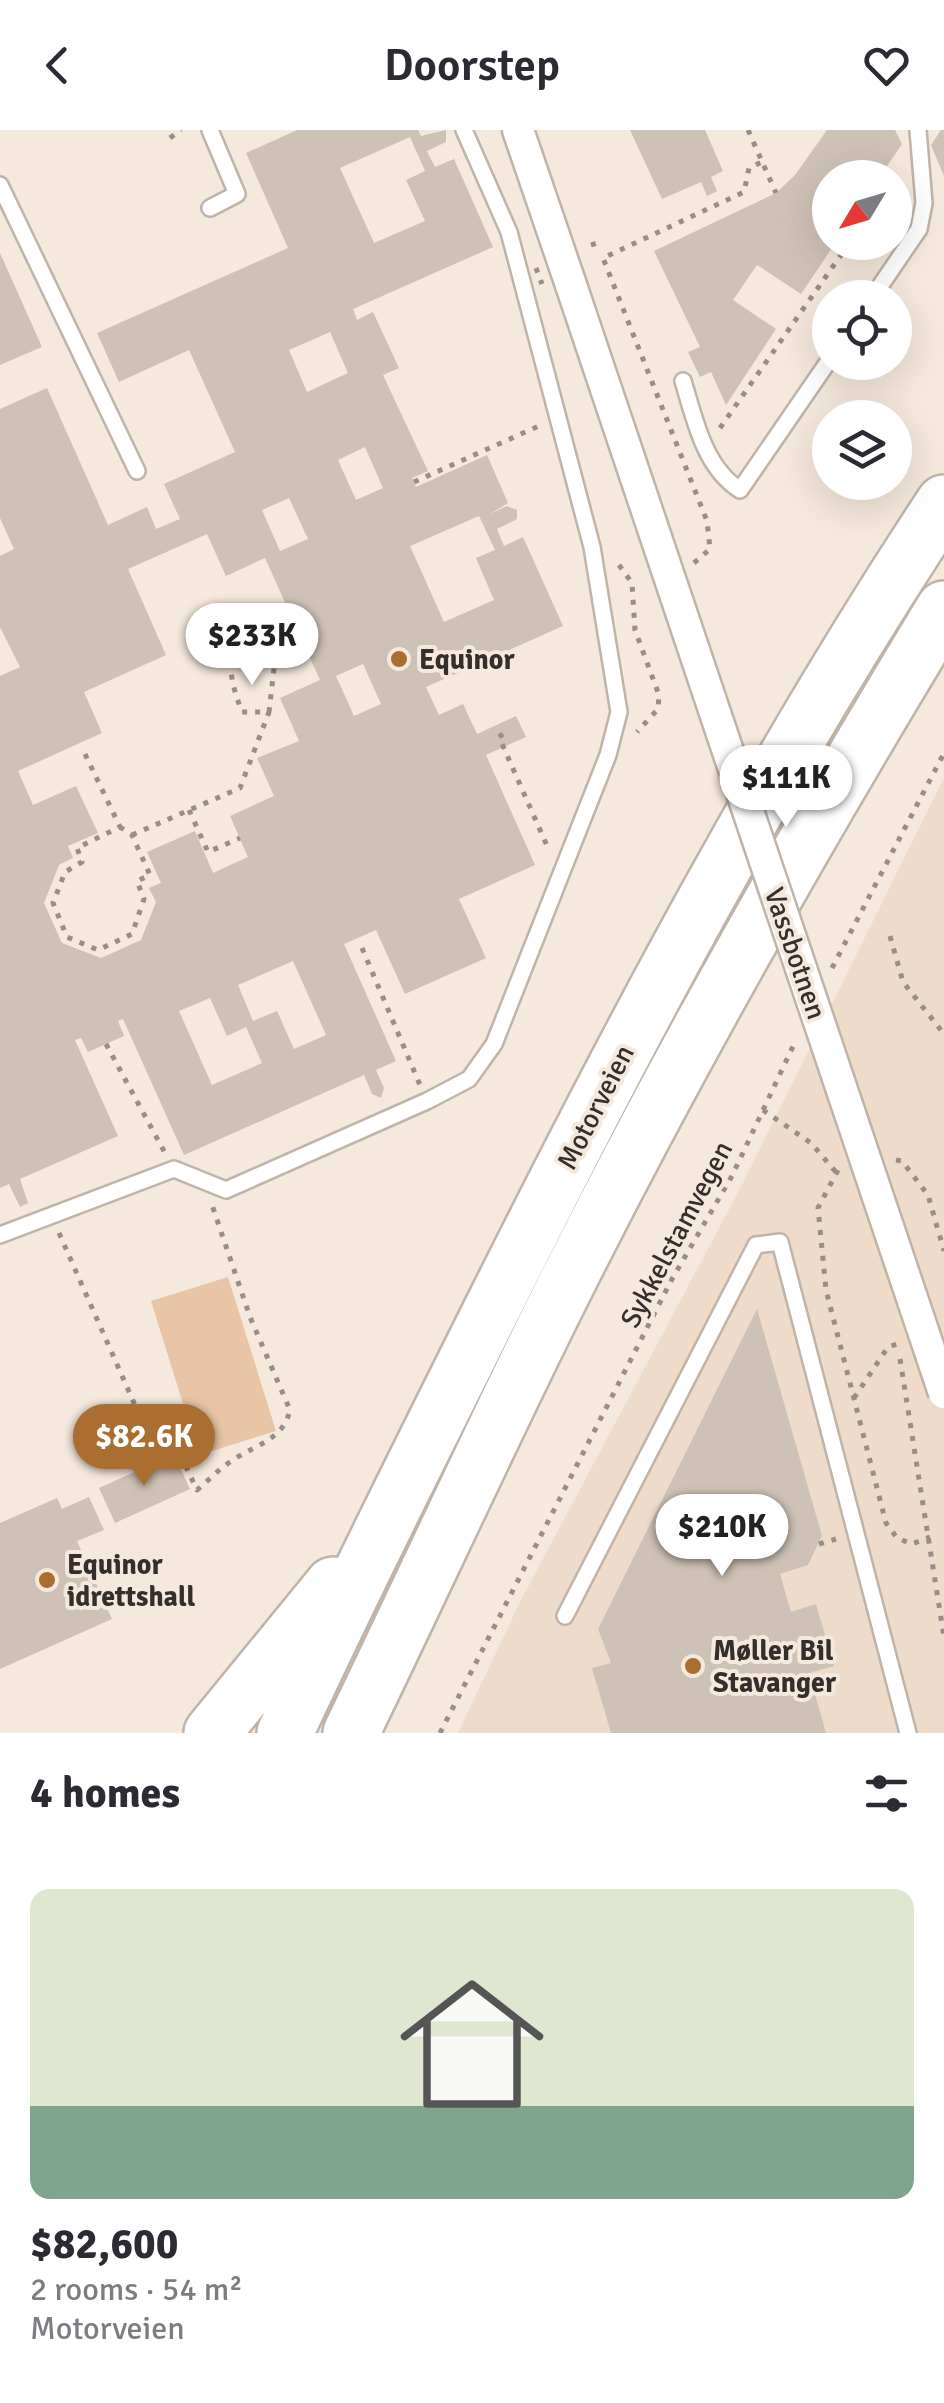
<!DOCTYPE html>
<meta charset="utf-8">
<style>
:root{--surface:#fff;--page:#f7f7f7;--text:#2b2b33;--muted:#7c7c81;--line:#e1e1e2;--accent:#aa6e30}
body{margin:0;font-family:Signika,sans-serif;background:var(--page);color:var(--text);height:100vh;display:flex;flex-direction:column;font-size:38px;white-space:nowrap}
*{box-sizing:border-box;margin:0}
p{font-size:32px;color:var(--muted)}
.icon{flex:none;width:55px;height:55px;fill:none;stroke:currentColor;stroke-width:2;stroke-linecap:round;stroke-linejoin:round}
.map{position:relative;height:1603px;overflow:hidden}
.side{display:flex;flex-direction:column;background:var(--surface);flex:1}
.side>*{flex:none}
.needle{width:65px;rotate:232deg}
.fabs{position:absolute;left:812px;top:30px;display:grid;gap:20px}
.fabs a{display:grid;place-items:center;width:100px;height:100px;border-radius:50%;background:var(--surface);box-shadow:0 10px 40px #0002;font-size:50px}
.price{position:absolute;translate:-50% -85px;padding:0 22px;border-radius:35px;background:#fff;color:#222;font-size:32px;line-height:65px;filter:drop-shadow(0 2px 5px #0008)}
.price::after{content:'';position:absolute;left:50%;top:60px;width:30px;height:22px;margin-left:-15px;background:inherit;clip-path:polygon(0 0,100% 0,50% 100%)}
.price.selected{background:var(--accent);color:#fff}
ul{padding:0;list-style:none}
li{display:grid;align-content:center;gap:20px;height:530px;padding:0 30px}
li+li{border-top:2px solid var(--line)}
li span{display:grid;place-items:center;height:310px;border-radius:20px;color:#555}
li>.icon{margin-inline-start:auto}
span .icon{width:180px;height:180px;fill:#fffc;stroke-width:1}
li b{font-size:42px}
h2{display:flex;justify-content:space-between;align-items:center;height:120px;padding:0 30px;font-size:42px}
header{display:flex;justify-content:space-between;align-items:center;height:130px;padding:0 30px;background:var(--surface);font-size:45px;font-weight:600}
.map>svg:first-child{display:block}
.built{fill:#eedbca}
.green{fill:#e7c5a6}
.building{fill:#cec1b5;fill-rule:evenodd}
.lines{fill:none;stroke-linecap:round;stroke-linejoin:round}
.service-casing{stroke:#c0b3a7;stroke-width:20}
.minor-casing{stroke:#c0b3a7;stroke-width:35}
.motorway-casing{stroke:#c0b3a7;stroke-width:60}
.path{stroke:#988e86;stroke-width:5;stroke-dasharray:5 8;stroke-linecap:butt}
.service{stroke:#fff;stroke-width:15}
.minor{stroke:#fff;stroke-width:30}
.motorway{stroke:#fff;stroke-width:55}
.minor-bridge-casing{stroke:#c0b3a7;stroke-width:35;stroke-linecap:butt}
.path-bridge{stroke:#988e86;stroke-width:5;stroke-dasharray:5 8;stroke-linecap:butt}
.minor-bridge{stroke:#fff;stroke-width:30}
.poi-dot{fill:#aa6e30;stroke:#f5e8dc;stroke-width:4}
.labels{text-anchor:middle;stroke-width:8;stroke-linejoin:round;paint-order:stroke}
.poi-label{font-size:28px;font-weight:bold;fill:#352f2b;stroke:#f5e8dc;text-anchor:start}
.street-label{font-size:28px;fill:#352f2b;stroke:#f5e8dc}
</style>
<header><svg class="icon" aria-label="back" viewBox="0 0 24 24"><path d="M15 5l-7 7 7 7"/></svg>Doorstep<svg class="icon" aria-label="heart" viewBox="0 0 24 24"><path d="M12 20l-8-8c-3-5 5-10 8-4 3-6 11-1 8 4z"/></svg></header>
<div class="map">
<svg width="944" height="1603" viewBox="0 0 944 1603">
<rect width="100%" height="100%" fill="#f5e8dc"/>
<path class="built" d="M944,648V1603H458L520,1472L743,1053Z"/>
<path class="green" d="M228,1147L276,1301L199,1325L151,1171Z"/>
<path class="building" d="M297,0H418L421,6L446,0V12L427,21L435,37L454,29L493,117L353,179L357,190L373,182L399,238L383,245L428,341L412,348L416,357L487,325L508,373L490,384L507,376L517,380V389L497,399L504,416L523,407L563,496L426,557L439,585L463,574L477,604L516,586L526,607L486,625L535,735L459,769L486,828L405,864L376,800L344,814L396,931L376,940L384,958L381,968L372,964L364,945L184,1025L123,889L118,891L124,906L88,922L81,908L75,910L118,1006L20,1049L28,1073L20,1077L9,1054L0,1058V546L20,537L0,497V426L14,419L0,388V279L47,258L108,395L147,377L156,399L180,389L164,354L235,322L189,220L119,252L97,203L288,118L246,23ZM410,7L425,41L406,50L425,91L374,113L340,38ZM330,202L348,243L307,262L289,220ZM365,317L383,358L356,370L338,330ZM289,368L308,409L280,421L262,380ZM479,386L495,420L476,428L494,470L444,492L410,416ZM207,404L226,446L265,428L320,550L280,568L299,611L257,628L274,666L230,686L248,727L213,743L195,701L147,722L161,753L149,758L156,772L141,810L101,828L62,813L44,773L59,735L73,728L68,716L98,703L76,656L33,675L18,641L102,603L84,562L166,525L128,439ZM363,534L381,574L354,586L336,546ZM293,831L326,905L294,919L277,881L253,891L238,855ZM210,868L227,906L246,897L262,933L212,955L179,881Z
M630,0H705L723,41L711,47L717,61L707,66L701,52L662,69Z
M827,0H895L902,14L879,48H830V112H836L801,164L757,135L733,170L776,199L726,275L711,242L700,247L688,222L700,217L654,121L776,63L795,45Z
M941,0H944V46L931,15Z
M0,123L42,217L0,235Z
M757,1179L822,1406L808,1435L780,1444L791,1482L816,1474L834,1536L809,1543L826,1603H611L592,1538L611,1533L598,1499Z
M174,1324L190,1359L115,1393L99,1358Z
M89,1367L104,1400L77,1411L112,1489L0,1539V1393L57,1368L62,1379Z"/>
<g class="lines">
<defs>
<path id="service" d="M0,55L137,341
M210,78L237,64L210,0
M872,168L919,99L924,73L918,0
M683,251C695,290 704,337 740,360L830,229
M0,1105L174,1039L226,1060L427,971L469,949L494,914L608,625L619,582L592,417L509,102L464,0
M565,1486L756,1115L780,1112L908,1603"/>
<path id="minor" d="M518,0L571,155"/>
<path id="motorway" d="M212,1603L333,1455
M285,1603C353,1457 425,1313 497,1169C633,897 776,627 944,373
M351,1603C417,1467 480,1329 547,1193C667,950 803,711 944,479"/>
</defs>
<use href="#service" class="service-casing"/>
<use href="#minor" class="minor-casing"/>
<use href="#motorway" class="motorway-casing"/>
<path class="path" d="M748,0L776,63
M170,8L181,0
M591,115L597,113
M720,298L850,112
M414,352L541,295
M694,433L710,419L707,391L603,128L744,62L749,38L762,32
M619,435L632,453L635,500L659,565L658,579L637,602
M262,503L293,490
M503,604L499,607L548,718
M85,624L120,697L77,718L82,732L65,742L53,773L67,807L98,820L132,804L144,769L137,751L150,745L132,705L120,697
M189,680L208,722L240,708
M132,705L240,658L269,582H242C230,551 226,528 237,496L254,487L275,530L269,582
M890,806L903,852L944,904
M362,818L420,955
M832,838L944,623
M106,914L165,1023
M763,980L811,1013L835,1041
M896,1030L902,1031L928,1065L944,1121
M838,1040L818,1078L826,1160L886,1393L897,1408L912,1414L930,1407
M59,1103L153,1316L172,1307L197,1360C210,1349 222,1336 236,1328C260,1313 283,1309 290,1280L250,1187L212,1075
M900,1229L944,1507
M854,1268L888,1217L897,1214
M819,1414L836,1409
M440,1603L672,1149L732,1046L796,910"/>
<use href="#service" class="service"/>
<use href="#minor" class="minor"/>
<use href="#motorway" class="motorway"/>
<defs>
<path id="minor-bridge" d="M571,155L944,1263"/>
</defs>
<use href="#minor-bridge" class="minor-bridge-casing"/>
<path class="path-bridge" d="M536,138L542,154"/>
<use href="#minor-bridge" class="minor-bridge"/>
</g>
<g class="poi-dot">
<circle cx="399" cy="529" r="10"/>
<circle cx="47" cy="1450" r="10"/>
<circle cx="693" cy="1536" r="10"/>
</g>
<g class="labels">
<g class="poi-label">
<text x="419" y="539">Equinor</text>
<text x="67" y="1444">Equinor<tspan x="67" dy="32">idrettshall</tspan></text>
<text x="713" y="1530">Møller Bil<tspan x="713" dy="32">Stavanger</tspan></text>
</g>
<g class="street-label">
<text transform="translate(796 823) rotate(71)" y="10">Vassbotnen</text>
<text transform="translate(595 977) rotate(-63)" y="10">Motorveien</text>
<text transform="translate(676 1104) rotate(-62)" y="10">Sykkelstamvegen</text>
</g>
</g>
</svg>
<div class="fabs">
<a><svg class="needle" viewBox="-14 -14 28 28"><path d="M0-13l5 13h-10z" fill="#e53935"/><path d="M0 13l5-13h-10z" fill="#7c7c81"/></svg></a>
<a><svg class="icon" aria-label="locate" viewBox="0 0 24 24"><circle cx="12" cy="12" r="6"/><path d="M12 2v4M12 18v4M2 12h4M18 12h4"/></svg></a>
<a><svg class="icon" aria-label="layers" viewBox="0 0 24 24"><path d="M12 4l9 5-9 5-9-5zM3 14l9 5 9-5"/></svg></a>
</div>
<b class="price" style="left:252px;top:558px">$233K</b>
<b class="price" style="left:786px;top:700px">$111K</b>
<b class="price selected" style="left:144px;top:1359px">$82.6K</b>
<b class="price" style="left:722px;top:1449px">$210K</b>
</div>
<section class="side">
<h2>4 homes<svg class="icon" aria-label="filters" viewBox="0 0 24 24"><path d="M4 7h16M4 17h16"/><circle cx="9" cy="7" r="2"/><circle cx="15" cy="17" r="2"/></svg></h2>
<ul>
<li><span style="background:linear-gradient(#dfe7d0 70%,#7fa58c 0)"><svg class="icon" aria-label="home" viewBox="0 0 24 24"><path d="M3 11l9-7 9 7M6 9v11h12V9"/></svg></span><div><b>$82,600</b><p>2 rooms · 54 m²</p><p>Motorveien</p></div></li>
</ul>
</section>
